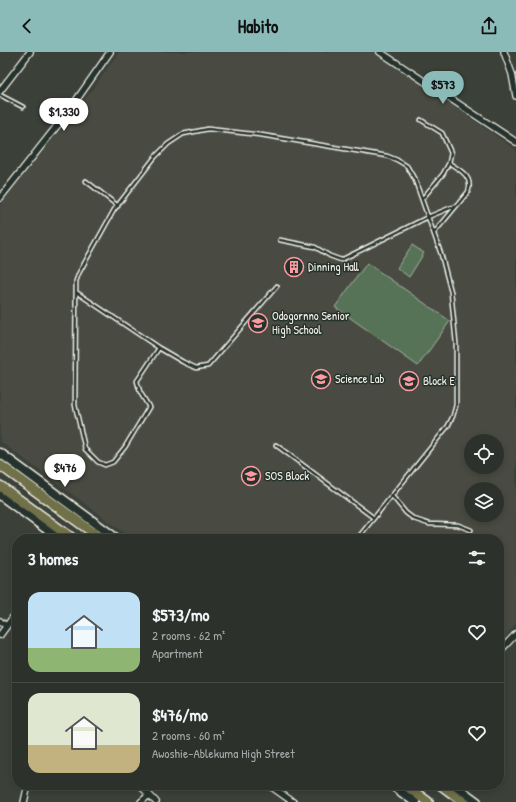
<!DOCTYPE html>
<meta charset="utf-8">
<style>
:root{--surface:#2c312b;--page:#383d37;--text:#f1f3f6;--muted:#a6a9a9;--line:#484c47;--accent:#8bbbb9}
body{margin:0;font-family:"Patrick Hand",sans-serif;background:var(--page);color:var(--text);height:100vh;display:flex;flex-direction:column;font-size:15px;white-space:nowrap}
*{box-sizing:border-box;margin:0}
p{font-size:13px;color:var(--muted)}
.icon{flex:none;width:22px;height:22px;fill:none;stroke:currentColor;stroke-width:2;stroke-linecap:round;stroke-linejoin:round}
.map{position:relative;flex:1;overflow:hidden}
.details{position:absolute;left:12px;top:482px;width:492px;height:256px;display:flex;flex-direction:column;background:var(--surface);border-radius:16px;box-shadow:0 2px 6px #0003,0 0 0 1px var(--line)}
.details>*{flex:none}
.tools{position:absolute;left:464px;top:382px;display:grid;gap:8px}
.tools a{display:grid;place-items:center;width:40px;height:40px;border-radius:50%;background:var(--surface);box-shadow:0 2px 6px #0003,0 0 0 1px var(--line);font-size:20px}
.price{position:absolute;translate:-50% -34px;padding:0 9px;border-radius:14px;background:#fff;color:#222;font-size:13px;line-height:26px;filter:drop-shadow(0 1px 2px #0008)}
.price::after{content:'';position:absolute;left:50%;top:24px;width:12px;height:9px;margin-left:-6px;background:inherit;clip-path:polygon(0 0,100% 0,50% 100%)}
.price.active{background:var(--accent);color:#111}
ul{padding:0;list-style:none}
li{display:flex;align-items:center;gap:12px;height:100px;padding:0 16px}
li+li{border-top:1px solid var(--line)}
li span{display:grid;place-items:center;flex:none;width:112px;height:80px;border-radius:12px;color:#555}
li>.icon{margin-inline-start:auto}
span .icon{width:48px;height:48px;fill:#fffc;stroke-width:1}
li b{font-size:17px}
h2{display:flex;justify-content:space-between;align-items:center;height:48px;padding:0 16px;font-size:17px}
header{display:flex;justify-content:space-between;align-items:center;height:52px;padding:0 16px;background:var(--accent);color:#111;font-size:18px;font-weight:700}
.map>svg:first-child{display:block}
.built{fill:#4a4b42;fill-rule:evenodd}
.green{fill:#577359;stroke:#a6b2a0}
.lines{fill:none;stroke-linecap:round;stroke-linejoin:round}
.lane-casing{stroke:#f4f1e8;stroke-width:5.5}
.street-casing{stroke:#f4f1e8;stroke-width:8}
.secondary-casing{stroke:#f4f1e8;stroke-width:11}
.primary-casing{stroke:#f4f1e8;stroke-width:12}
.lane{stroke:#26332d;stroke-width:2.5}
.street{stroke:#26332d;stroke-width:5.5}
.secondary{stroke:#26332d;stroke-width:8}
.primary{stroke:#6f704a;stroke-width:9}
.labels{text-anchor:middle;stroke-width:3;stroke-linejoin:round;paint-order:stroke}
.poi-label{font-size:12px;fill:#f4f1e8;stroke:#26332d;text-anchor:start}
</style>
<header><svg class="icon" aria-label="back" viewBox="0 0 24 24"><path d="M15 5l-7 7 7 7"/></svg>Habito<svg class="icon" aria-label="share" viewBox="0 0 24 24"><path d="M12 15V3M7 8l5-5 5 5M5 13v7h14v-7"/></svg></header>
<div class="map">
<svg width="516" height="750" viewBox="0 0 516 750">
<rect width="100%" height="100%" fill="#3b4139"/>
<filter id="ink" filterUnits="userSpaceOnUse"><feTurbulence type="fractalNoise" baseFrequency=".025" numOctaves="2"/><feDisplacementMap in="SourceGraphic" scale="8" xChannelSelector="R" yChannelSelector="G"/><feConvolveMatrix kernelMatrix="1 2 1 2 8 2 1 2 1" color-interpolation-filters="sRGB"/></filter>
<g filter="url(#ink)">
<path class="built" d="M119,0H373L413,26L516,98V571L499,592V487H133L0,389V153L93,37ZM471,389H497V415H471ZM471,437H497V463H471Z"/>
<path class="green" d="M412,193L424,201L409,225L397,216Z
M367,211L450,269L418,314L335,255Z"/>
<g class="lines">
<defs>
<path id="lane" d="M0,43L23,55
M421,68L442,81L451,101L449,111L443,122L422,147
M86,129L118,154
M434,181L468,140C474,125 460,118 449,111
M280,188L315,195L330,204L341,208L428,165L450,156L455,155
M76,240L159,296L183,310L196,316L208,314L277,234
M159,296L137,329L140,340L149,355L125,395L113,410L105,413L98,410L85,397L75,353L76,229L79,221L114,158L155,105L168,92L183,82L208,77L261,83L387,104L397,108L407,114L415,128L441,202L451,240L456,291V353L453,364L448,374L357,487
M276,393L374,466
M392,444L406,461L414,467L429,472L458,473L471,478"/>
<path id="street" d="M380,0L516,90
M504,0L512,22L516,44
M0,39L30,0
M0,146L68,60L110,0
M0,569L6,574
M0,583L17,560
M499,600L516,582
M140,733L156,750
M269,733L293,750
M24,750L28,733
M141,750L149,743"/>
<path id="secondary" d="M0,401L117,487
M0,443L60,487
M392,733L415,750
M454,733L477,750"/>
<path id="primary" d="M0,413L102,487
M0,434L73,487
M405,733L428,750
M441,733L464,750"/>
</defs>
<use href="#lane" class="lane-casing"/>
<use href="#street" class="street-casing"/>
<use href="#secondary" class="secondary-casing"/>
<use href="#primary" class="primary-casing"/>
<use href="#lane" class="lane"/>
<use href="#street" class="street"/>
<use href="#secondary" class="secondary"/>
<use href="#primary" class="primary"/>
</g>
</g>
<defs>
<symbol id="building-ring" viewBox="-11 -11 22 22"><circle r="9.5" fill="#26332d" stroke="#ff9aa2" stroke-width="1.5"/><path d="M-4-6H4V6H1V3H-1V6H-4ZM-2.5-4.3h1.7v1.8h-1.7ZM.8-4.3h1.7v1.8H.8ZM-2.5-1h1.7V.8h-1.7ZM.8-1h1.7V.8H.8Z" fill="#ff9aa2"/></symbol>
<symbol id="school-ring" viewBox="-11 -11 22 22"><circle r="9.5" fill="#26332d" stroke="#ff9aa2" stroke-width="1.5"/><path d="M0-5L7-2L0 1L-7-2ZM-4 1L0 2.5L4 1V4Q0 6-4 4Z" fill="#ff9aa2"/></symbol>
</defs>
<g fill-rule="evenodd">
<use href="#building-ring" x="283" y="204" width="22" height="22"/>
<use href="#school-ring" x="247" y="260" width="22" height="22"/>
<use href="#school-ring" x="310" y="316" width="22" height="22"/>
<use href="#school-ring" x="398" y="318" width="22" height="22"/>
<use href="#school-ring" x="240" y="413" width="22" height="22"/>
</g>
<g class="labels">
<g class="poi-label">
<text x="308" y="219">Dinning Hall</text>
<text x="272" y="268">Odogornno Senior<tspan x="272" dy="14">High School</tspan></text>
<text x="335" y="331">Science Lab</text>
<text x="423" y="333">Block E</text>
<text x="265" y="428">SOS Block</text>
</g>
</g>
</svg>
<div class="tools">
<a><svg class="icon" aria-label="locate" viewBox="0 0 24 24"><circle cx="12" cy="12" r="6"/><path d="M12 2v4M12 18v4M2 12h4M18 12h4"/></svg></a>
<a><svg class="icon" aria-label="layers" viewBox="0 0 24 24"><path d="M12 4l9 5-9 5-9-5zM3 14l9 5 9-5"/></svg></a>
</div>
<b class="price active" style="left:443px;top:53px">$573</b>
<b class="price" style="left:64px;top:80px">$1,330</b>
<b class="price" style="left:65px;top:436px">$476</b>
<section class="details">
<h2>3 homes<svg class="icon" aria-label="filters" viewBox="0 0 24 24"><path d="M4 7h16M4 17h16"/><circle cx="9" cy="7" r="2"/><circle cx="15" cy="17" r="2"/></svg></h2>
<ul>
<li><span style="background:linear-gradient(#bfe0f5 70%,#8fb573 0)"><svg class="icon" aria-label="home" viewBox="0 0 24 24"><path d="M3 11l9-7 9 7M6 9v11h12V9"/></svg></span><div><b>$573/mo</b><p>2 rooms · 62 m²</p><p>Apartment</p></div><svg class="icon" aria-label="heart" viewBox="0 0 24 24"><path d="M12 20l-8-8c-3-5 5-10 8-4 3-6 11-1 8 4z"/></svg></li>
<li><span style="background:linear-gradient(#dfe7d0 65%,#c2b280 0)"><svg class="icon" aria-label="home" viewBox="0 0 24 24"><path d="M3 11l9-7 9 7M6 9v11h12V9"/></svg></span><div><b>$476/mo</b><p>2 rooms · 60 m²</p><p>Awoshie-Ablekuma High Street</p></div><svg class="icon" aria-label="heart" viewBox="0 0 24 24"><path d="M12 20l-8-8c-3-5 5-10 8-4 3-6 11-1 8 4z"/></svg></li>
</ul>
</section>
</div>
